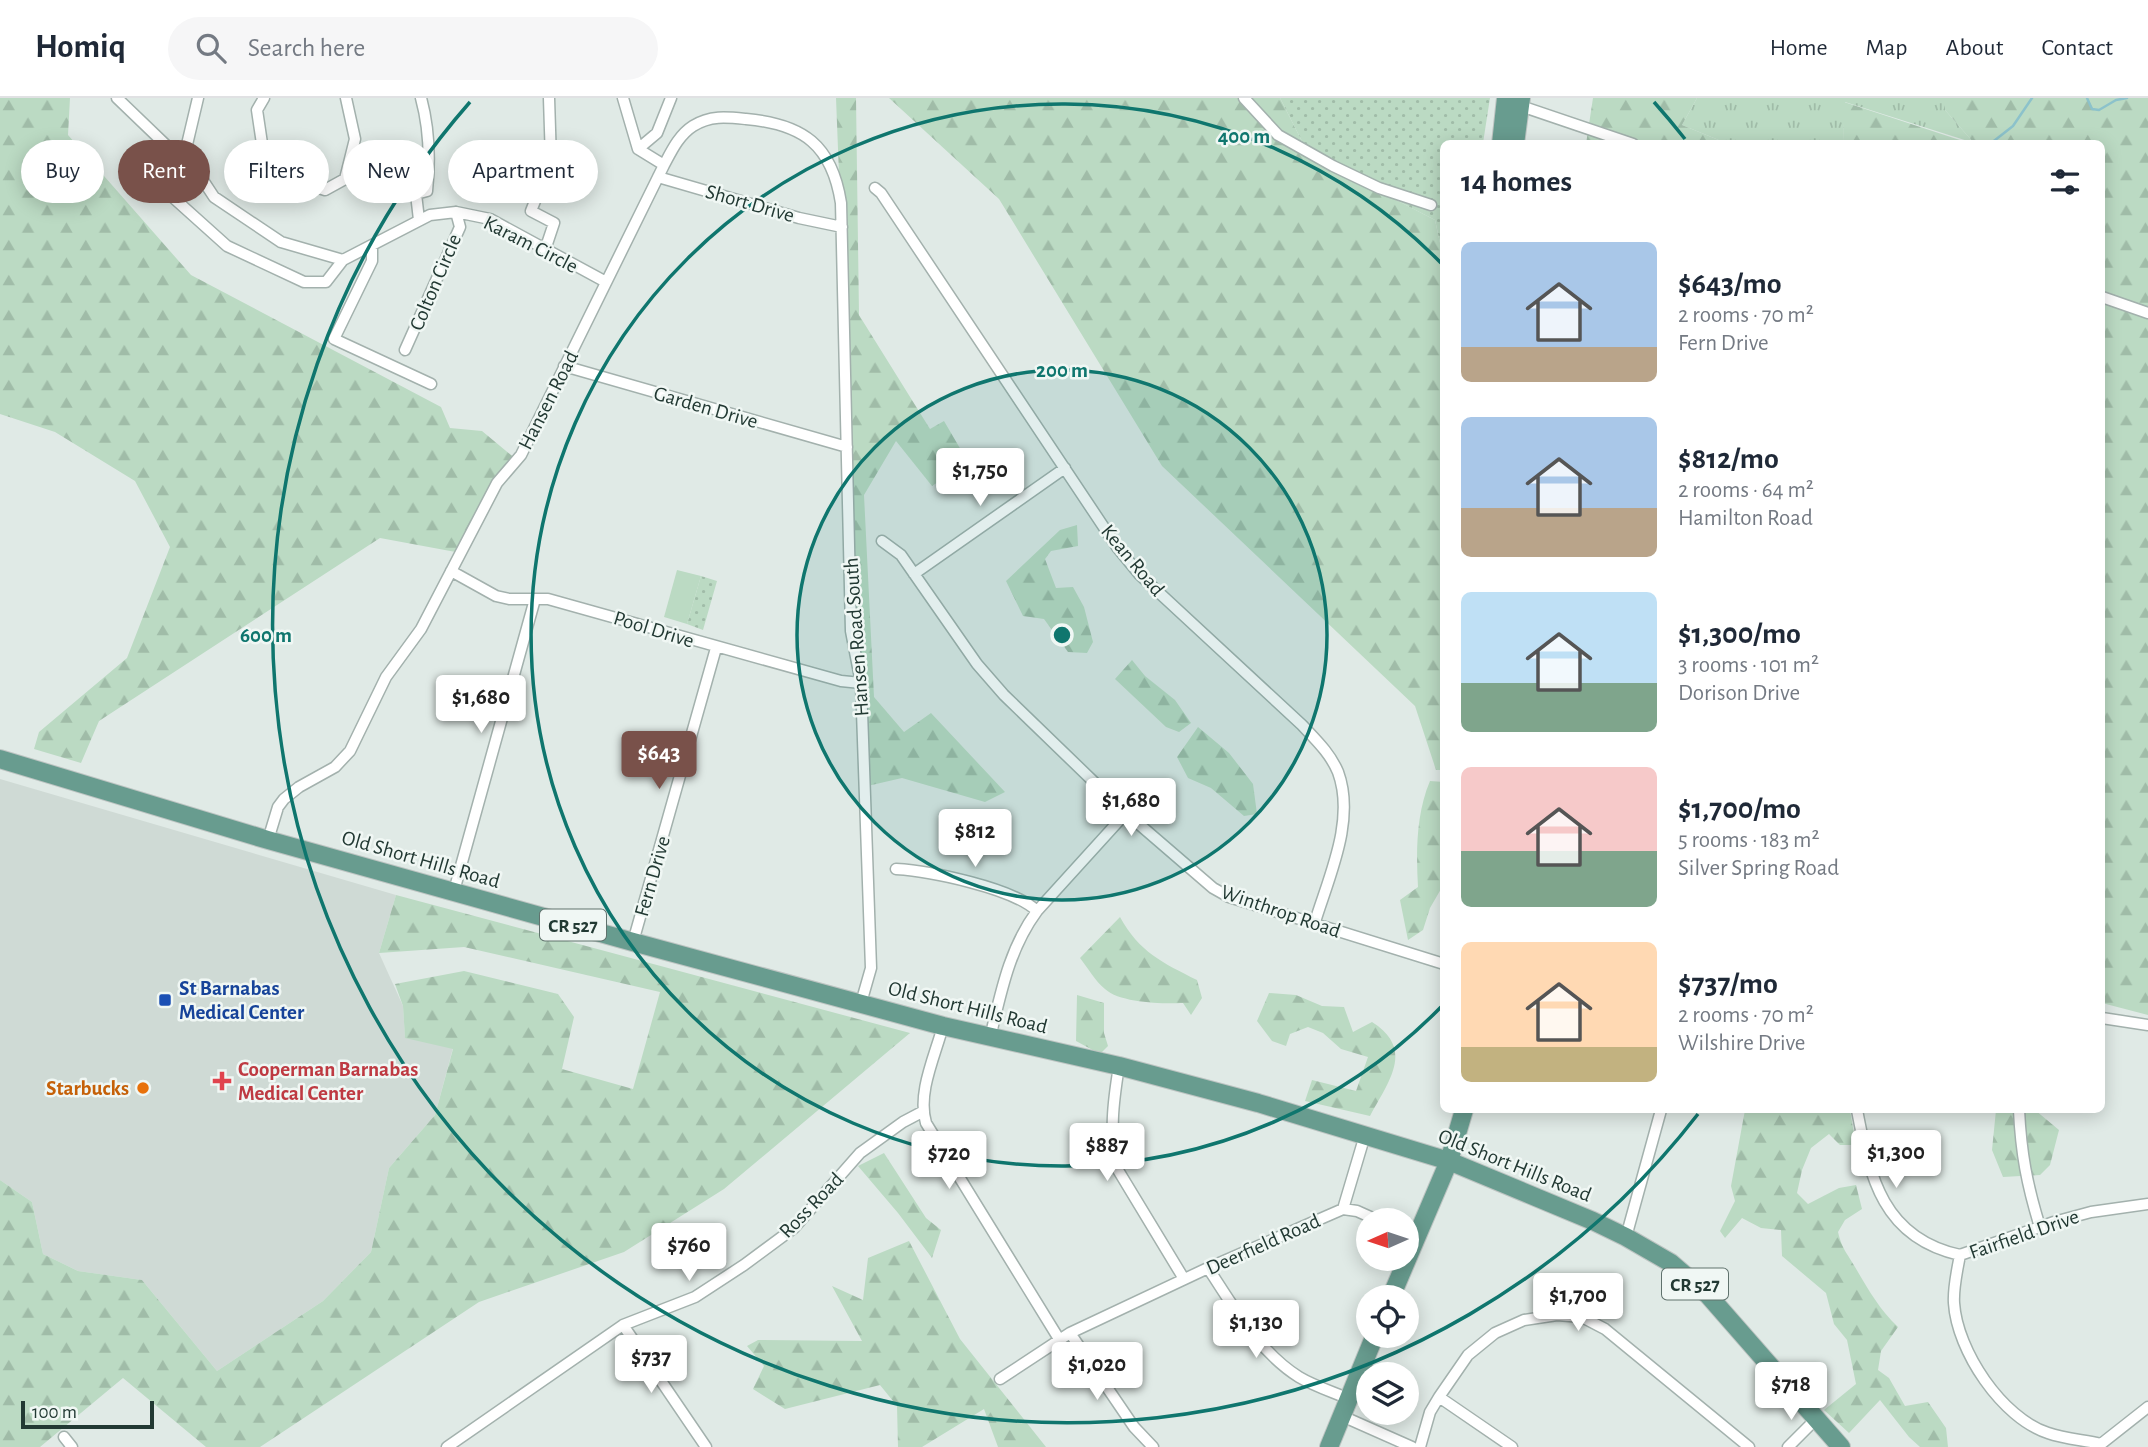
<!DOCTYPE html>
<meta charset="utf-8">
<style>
:root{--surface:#fff;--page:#f6f6f7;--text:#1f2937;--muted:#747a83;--line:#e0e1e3;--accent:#79514a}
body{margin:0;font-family:"Alegreya Sans",sans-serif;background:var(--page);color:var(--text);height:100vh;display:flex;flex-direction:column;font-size:26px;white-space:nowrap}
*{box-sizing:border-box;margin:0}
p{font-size:23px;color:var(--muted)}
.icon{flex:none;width:38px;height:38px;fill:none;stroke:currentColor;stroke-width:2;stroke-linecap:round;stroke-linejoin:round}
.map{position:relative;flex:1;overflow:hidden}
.drawer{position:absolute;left:1440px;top:42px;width:665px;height:973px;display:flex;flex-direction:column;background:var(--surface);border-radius:10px;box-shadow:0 4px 18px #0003}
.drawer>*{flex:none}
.banner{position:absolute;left:21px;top:42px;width:665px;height:63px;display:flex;gap:14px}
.needle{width:46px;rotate:267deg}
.fabs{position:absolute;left:1356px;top:1110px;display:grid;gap:14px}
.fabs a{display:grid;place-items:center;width:63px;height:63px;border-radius:50%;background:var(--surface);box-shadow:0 4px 18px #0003;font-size:35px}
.scale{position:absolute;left:21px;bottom:18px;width:133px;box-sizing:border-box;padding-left:7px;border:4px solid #223933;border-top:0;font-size:19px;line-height:24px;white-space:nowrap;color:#223933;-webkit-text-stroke:5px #f0f7f4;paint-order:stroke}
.price{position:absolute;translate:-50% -60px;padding:0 16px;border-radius:7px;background:#fff;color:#222;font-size:23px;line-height:46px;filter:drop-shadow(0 2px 4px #0008)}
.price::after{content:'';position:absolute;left:50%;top:42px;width:21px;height:16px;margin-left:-10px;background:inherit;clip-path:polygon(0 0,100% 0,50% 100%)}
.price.selected{background:var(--accent);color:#fff}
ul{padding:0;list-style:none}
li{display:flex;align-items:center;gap:21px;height:175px;padding:0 21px}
li span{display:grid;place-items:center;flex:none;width:196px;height:140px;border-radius:10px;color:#555}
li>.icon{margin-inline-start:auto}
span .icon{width:84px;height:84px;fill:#fffc;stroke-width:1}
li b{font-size:30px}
h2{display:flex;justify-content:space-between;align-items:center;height:84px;padding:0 21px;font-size:30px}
.pill{padding:0 24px;border-radius:32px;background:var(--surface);box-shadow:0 4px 18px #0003;font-size:24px;line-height:63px}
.pill.selected{background:var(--accent);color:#fff}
header{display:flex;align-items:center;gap:42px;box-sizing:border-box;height:98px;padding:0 35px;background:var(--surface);border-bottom:2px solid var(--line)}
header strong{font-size:33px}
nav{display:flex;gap:38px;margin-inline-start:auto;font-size:24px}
.search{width:490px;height:63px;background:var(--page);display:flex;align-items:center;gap:18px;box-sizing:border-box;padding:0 24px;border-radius:38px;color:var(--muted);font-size:26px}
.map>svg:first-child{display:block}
.built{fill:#cfdad5}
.grass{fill:url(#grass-tufts)}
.forest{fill:url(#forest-firs)}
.park{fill:url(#park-dots)}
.garden{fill:#bbdac3}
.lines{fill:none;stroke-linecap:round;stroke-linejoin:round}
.stream{stroke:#8cc2cb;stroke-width:2.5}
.minor-casing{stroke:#a3b1ad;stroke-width:13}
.primary-casing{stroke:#bdc4c2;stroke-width:20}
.minor{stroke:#fff;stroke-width:10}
.primary{stroke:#689c8f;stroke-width:18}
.ring{fill:none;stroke:#0f766e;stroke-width:3.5}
.transit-dot{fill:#1a4fb4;stroke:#f0f7f4;stroke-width:2.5}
.health-dot{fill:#e0444e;stroke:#f0f7f4;stroke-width:2.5}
.food-dot{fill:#e8710a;stroke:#f0f7f4;stroke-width:2.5}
.labels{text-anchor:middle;stroke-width:5;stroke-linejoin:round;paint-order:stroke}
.shield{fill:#f0f7f4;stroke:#60726d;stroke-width:2}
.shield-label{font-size:19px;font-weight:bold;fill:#223933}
.street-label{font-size:21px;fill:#223933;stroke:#f0f7f4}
.transit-label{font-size:21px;font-weight:bold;fill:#164399;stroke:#f0f7f4;text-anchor:start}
.health-label{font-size:21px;font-weight:bold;fill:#be3a42;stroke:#f0f7f4;text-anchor:start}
.food-label{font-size:21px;font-weight:bold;fill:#c56008;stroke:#f0f7f4;text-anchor:end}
.centre{fill:#0f766e;stroke:#f0f7f4;stroke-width:3.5}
.ring-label{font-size:21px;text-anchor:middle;font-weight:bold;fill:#0f766e;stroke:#f0f7f4;stroke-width:5;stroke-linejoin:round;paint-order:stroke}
</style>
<header>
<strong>Homiq</strong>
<div class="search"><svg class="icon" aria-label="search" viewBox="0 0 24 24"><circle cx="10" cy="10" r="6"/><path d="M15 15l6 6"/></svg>Search here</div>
<nav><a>Home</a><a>Map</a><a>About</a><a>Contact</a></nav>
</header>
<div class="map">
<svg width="2148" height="1349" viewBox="0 0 2148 1349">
<defs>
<pattern id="grass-tufts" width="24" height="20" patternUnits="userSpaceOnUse" patternTransform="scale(1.75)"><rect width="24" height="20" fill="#bbdac3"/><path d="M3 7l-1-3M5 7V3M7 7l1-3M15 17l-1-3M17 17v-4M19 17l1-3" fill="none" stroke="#a0bca8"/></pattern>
<pattern id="forest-firs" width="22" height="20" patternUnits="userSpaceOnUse" patternTransform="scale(1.75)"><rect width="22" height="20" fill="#bbdac3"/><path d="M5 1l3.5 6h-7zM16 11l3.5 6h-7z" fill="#a0bca8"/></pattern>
<pattern id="park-dots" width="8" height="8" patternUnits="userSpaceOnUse" patternTransform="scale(1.75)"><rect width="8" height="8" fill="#bbdac3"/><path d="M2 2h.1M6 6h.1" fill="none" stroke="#a0bca8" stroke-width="1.8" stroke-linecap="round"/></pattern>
</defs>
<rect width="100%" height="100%" fill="#e0eae6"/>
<path class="built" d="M0,681L396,797L379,855L403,908L405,939L453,950L435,1017L389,1070L371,1154L323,1203L217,1273L142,1182L78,1173L43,1156L32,1104L0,1082Z"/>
<path class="grass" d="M1697,0H1945V12L1974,45L1845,4L1843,45H1726L1682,27Z"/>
<path class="forest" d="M0,0H70L68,37L191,177L441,309L450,330L482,333L517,362L461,455L380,440L99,623L81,665L34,651L39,634L127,560L170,449L135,383L55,334L0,316Z
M836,0H856L859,217L930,331L944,323L968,364L932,388L896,343L864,397L874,599L904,634L931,615L1005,694L985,704L902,680L863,689Z
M889,0H1280L1309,57L1435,122L1444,163V672H1436L1415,608L1162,368L999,101Z
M1593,0H1697L1682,27L1726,45L1586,46Z
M1945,0H2148V917L2102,905V46L1974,45L1945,12Z
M1844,4L1969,45H1843Z
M1077,427L1078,448L1051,453L1045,461L1056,490L1073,489L1084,509L1093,544L1087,555L1068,554L1044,521L1023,518L1006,483L1060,432Z
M1132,562L1145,578L1175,602L1191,625L1179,634L1166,629L1115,581Z
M1198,629L1229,655L1253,686L1257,716L1244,718L1211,690L1188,680L1177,659Z
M1430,683L1444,684V760L1441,791L1430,810L1423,832L1408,842L1400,802L1418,789C1416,755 1416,716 1430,683Z
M396,797L910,935L724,1091L624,1154L479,1204L260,1349H206L123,1280L40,1349H0V1082L32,1104L43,1156L78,1173L142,1182L217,1273L323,1203L371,1154L389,1070L435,1017L453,951L405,940L403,908L395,886L464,873L558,896L574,919L562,971L633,991L660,894L464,849L379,855Z
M1120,819C1139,854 1163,865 1197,882L1202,900L1191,917L1183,905C1163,906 1120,905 1105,891C1095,883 1088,870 1080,860Z
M1269,895L1296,897L1322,908L1344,909L1353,934L1372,924C1415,951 1389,983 1370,1018L1305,1003L1312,982L1356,993L1368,959L1341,951L1323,935L1308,929L1290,936L1286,948L1272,943L1257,923Z
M1077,897L1104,905V935L1108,948L1100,956L1076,943Z
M1745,1012H1778L1788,1015L1803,1012H1850L1856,1047H1840L1829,1036L1811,1050L1802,1072L1797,1095L1808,1106L1839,1090L1856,1087L1862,1111L1845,1122L1838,1134C1842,1151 1847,1155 1855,1169C1868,1191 1879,1211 1898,1229L1881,1253L1878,1272L1889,1280L1905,1308L1928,1304L1946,1330L1948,1349H1920L1909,1339L1880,1302L1849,1335L1824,1312L1856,1286L1847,1242L1834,1226L1826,1195L1782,1158L1781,1132L1761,1130L1742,1120L1725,1140L1720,1133L1735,1103L1731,1088Z
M1996,1012H2035L2059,1032L2050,1067L2040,1077L2003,1079L1992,1052Z
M884,1055L926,1120L941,1132L932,1160L898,1115L858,1068Z
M909,1143L960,1241L1046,1349H998L984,1311L922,1349H898L897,1308L880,1287L785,1311L753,1291L764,1268L747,1248L758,1242L862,1243L832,1188L863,1202L868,1160Z"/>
<path class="park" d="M1280,0H1490L1483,45L1444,46V163L1435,122L1309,57Z
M701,478L717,483L703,532L687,526Z"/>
<path class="garden" d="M677,472L701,478L687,526L664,519Z"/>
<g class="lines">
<path class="stream" d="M2087,0L2092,11L2099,12L2116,2L2127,0
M1990,46L2013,28L2032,0"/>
<defs>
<path id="minor" d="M117,0L168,49L186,50
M198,0L185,55L214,99L281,144L343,162L430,117L456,114L490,121L606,184
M264,0L257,12L264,59L289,80L325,92L345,81L355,41L346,0
M623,0L638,51
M1244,0L1278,37L1333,68L1379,90L1431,107
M1518,7L1633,46
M664,67L638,51L657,35L671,0
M658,79L799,120L842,129
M158,86L227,148L304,184H326L343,162
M875,90L881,95L1117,449L1140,477L1302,627C1316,642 1330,655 1338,674C1356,723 1328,780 1314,827
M419,122L416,96L427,93C430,64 429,29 421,0
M372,147V163L334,241L431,286
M545,152L554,125L531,113L551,63L549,0
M2102,199L2148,215
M405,252L460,129L456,114
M564,268L847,349
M882,443L901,457L977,566L1004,597L1126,715L1213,790L1229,799L1444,866
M451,473L496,498L509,501H548L841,583L861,585
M914,476L1065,370
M268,742L278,709L284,701L299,689L335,669L350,653L386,579L421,531L497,385L521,357L664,67C672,52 679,37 693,28C710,17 727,19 746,21C803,26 832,47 841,105L851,533L861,585L871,870L861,905
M896,771C930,773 1013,790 1037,813
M454,793L535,501
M633,844L716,550
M2102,920L2148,927
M943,928C935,958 917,995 926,1025L1059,1241
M990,940C1001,894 1009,851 1037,813L1126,715
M1119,968C1113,1005 1109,1036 1118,1072L1184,1181
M1857,1012C1870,1080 1883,1140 1960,1157
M2019,1012C2021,1055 2027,1087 2040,1129
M1343,1111L1365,1037
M1626,1139L1661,1012
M1208,1170C1233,1208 1259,1254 1299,1279C1314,1288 1333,1294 1349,1301
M623,1227L706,1349
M1070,1235L1134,1329L1153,1349
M1000,1281L1070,1235L1208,1170L1343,1111L1357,1113L1377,1122
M1439,1299L1512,1349
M1342,1318L1412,1349
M64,1339L72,1349
M2101,1346C2084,1342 2065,1341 2048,1335C2002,1320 1957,1253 1954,1205C1953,1190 1957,1173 1960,1157L2054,1124L2091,1114L2148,1106
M2101,1346L2148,1309
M447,1349L623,1227L695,1199L744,1167L794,1130L860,1055L903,1024L922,1014
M1420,1349L1430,1314L1439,1299L1468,1257L1495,1235L1524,1222L1557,1217L1582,1219L1605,1231L1749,1349
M1788,1349L1816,1321"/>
<path id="primary" d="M1501,46L1506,0
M1515,46L1521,0
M0,661L268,742L633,844L943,928L1119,968L1258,1005L1449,1063L1593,1123L1626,1139L1671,1165L1708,1197L1841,1349
M1391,1199L1449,1063L1464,1012
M1329,1349L1375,1237"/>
</defs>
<use href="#minor" class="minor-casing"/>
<use href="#primary" class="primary-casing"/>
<use href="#minor" class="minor"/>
<use href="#primary" class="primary"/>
</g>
<circle cx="1062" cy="537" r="265" fill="#0f766e" fill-opacity=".12"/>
<g class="ring">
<circle cx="1062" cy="537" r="265"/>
<path d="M1441 909A531 531 0 1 1 1441 165"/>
<path d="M1698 1016A796 796 0 1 1 470 4M1654 4A796 796 0 0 1 1685 41"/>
</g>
<rect class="transit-dot" x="158" y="895" width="14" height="14" rx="3.5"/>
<path class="health-dot" d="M218.5 972.5h7v7h7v7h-7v7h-7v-7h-7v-7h7z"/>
<circle class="food-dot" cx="143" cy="990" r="7"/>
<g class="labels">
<g class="shield">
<rect x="540" y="811.5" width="66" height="31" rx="5"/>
<rect x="1662" y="1170.5" width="66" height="31" rx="5"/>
</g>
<g class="shield-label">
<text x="573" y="834">CR 527</text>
<text x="1695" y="1193">CR 527</text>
</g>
<g class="street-label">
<text transform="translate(750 105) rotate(16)" y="7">Short Drive</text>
<text transform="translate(531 146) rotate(27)" y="7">Karam Circle</text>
<text transform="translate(435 184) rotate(-67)" y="7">Colton Circle</text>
<text transform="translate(548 302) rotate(-63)" y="7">Hansen Road</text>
<text transform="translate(706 309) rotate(16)" y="7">Garden Drive</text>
<text transform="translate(1133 462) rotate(50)" y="7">Kean Road</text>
<text transform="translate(654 531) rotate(17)" y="7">Pool Drive</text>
<text transform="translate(856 539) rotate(-94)" y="7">Hansen Road South</text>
<text transform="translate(421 761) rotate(16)" y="7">Old Short Hills Road</text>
<text transform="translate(652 778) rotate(-74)" y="7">Fern Drive</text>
<text transform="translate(1281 813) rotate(19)" y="7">Winthrop Road</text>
<text transform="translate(968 909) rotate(14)" y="7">Old Short Hills Road</text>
<text transform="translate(1515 1067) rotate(22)" y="7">Old Short Hills Road</text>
<text transform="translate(811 1107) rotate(-46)" y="7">Ross Road</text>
<text transform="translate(2024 1136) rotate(-19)" y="7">Fairfield Drive</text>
<text transform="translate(1263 1146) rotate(-24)" y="7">Deerfield Road</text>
</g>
<g class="transit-label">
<text x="179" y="897">St Barnabas<tspan x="179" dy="24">Medical Center</tspan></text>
</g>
<g class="health-label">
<text x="238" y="978">Cooperman Barnabas<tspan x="238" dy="24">Medical Center</tspan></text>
</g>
<g class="food-label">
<text x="129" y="997">Starbucks</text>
</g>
</g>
<circle cx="1062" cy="537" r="10" class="centre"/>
<g class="ring-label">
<text x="1244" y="45">400 m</text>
<text x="1062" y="279">200 m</text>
<text x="266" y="544">600 m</text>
</g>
</svg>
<div class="fabs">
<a><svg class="needle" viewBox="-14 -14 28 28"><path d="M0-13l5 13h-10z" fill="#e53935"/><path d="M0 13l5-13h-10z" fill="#747a83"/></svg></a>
<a><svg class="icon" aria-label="locate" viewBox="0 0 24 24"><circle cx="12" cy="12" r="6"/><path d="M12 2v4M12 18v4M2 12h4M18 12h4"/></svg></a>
<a><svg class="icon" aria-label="layers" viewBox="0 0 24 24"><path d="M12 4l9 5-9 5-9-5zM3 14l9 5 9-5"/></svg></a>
</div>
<div class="scale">100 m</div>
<b class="price" style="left:980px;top:410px">$1,750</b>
<b class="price" style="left:481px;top:637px">$1,680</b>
<b class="price selected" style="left:659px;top:693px">$643</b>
<b class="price" style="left:1131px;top:740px">$1,680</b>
<b class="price" style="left:975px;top:771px">$812</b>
<b class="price" style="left:1107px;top:1085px">$887</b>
<b class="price" style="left:1896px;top:1092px">$1,300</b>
<b class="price" style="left:949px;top:1093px">$720</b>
<b class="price" style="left:689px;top:1185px">$760</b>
<b class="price" style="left:1578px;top:1235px">$1,700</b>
<b class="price" style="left:1256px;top:1262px">$1,130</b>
<b class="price" style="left:651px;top:1297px">$737</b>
<b class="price" style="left:1097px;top:1304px">$1,020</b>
<b class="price" style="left:1791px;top:1324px">$718</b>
<div class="banner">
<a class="pill">Buy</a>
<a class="pill selected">Rent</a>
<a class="pill">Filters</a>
<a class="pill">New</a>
<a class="pill">Apartment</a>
</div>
<section class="drawer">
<h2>14 homes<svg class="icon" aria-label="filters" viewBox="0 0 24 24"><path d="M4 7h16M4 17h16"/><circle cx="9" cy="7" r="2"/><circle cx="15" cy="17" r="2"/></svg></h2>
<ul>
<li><span style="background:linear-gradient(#a9c7e8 75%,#b9a48a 0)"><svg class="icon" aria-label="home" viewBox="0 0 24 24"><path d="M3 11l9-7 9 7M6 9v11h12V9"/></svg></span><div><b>$643/mo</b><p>2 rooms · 70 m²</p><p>Fern Drive</p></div></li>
<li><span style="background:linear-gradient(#a9c7e8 65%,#b9a48a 0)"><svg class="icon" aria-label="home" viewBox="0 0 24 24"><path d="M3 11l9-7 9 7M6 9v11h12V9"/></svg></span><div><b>$812/mo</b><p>2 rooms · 64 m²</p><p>Hamilton Road</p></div></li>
<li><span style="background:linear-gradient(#bfe0f5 65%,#7fa58c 0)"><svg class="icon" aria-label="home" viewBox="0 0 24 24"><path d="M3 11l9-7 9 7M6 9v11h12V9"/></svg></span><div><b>$1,300/mo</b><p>3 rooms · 101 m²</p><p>Dorison Drive</p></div></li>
<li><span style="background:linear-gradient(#f6c9c9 60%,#7fa58c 0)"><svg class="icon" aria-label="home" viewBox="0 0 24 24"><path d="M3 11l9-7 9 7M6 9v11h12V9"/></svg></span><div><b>$1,700/mo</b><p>5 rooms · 183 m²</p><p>Silver Spring Road</p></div></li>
<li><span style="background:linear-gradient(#ffd9b3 75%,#c2b280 0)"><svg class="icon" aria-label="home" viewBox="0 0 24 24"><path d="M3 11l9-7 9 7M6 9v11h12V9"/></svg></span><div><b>$737/mo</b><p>2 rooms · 70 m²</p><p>Wilshire Drive</p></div></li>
</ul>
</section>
</div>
